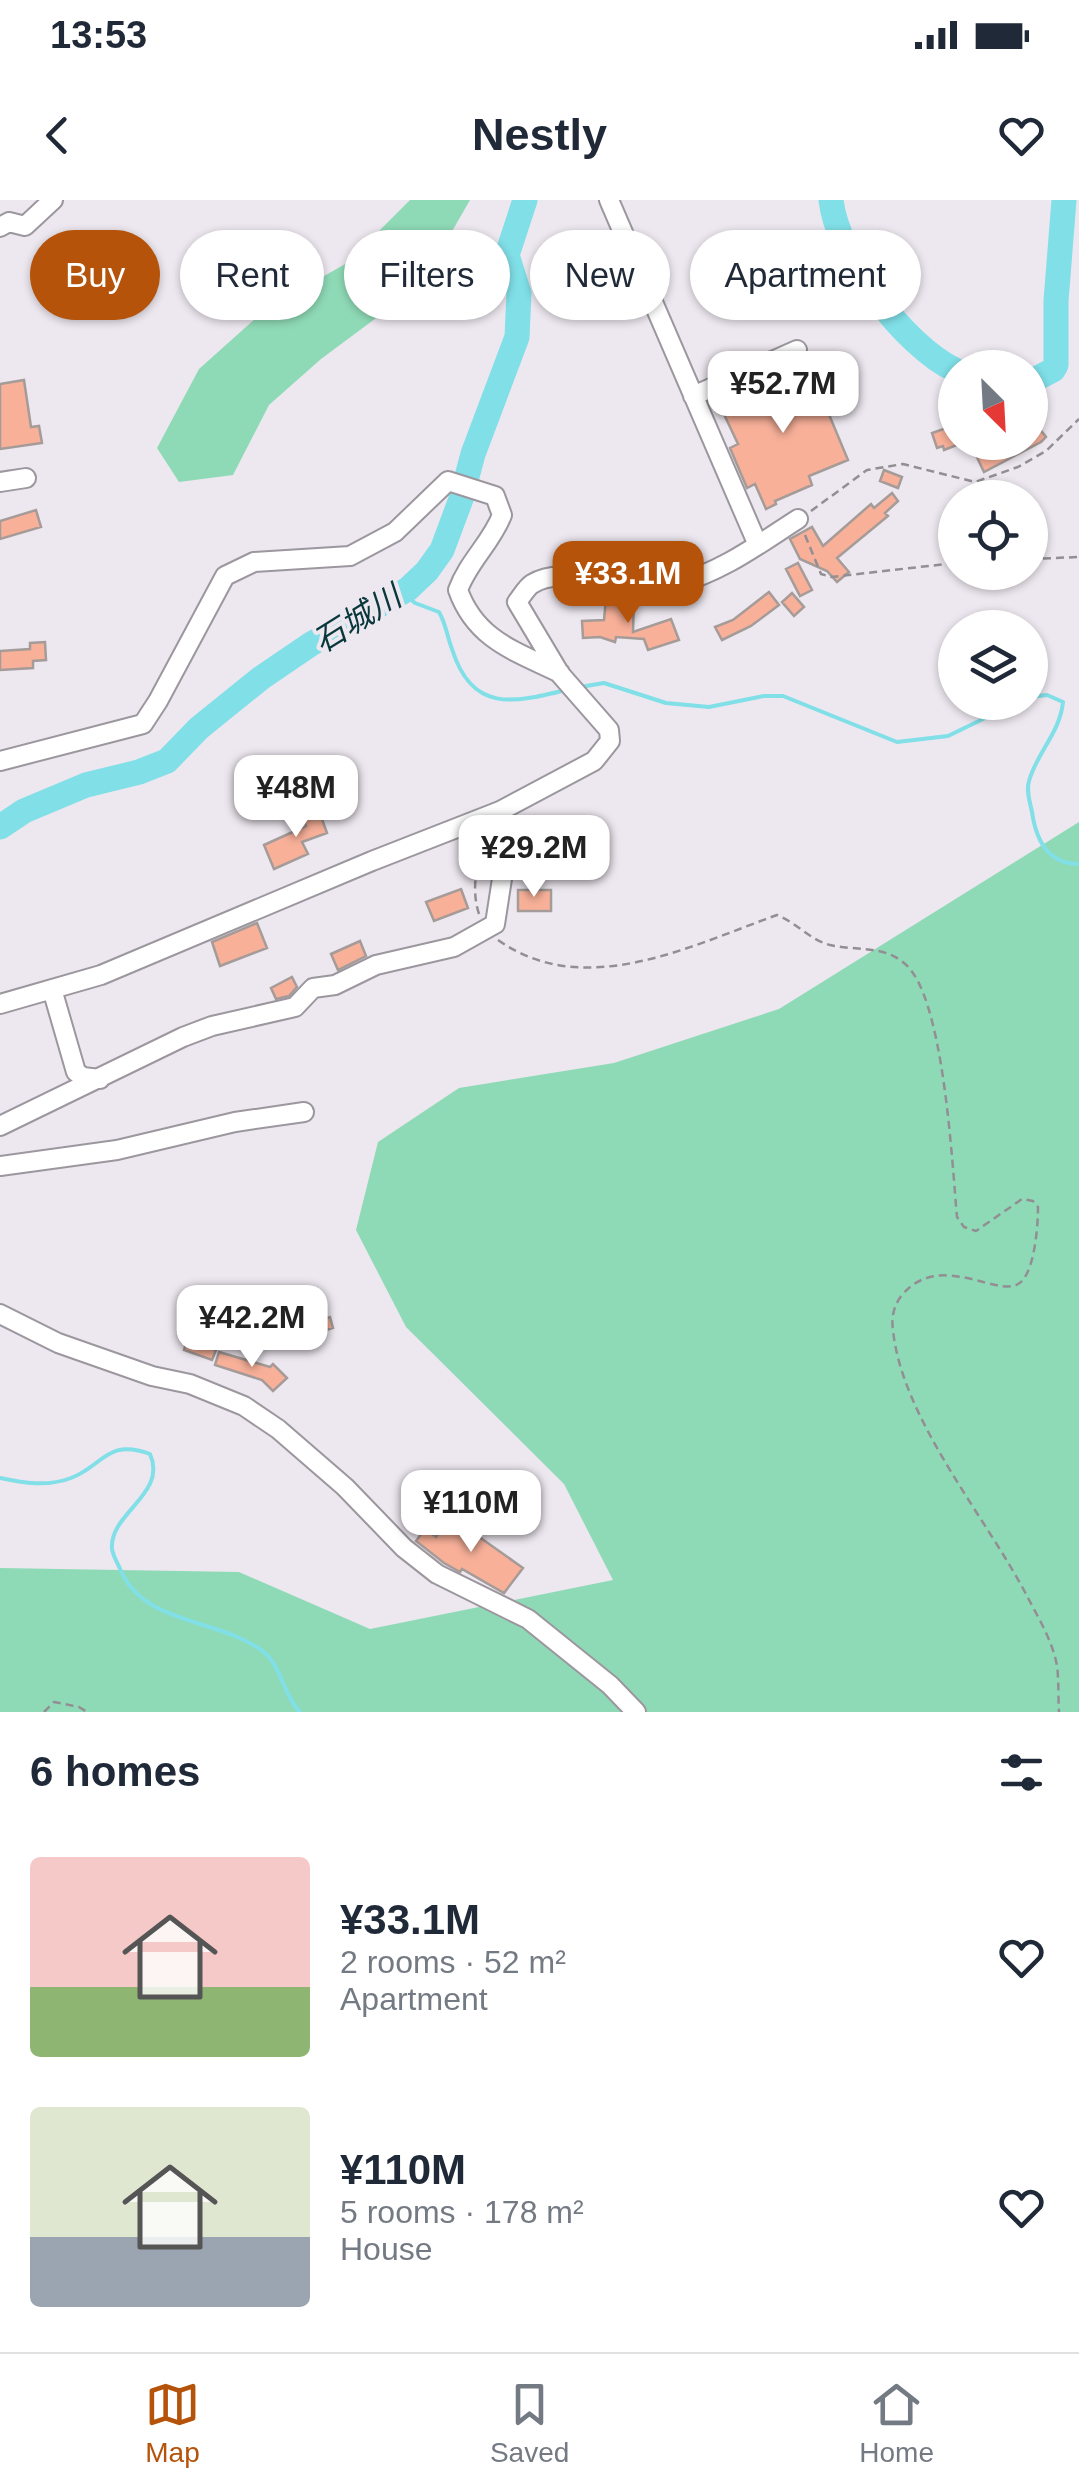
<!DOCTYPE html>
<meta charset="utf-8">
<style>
:root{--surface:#fff;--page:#f2f2f3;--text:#1f2937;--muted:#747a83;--line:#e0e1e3;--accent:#b45309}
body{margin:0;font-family:Helvetica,"Noto Sans JP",sans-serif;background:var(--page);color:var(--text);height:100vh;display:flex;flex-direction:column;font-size:38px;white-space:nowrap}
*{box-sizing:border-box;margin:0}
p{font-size:32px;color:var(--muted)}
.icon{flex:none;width:55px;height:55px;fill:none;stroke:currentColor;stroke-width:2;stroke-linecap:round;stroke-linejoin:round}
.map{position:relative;height:1512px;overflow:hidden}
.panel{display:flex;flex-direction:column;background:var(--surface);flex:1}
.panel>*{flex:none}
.top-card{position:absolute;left:30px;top:30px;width:1020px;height:90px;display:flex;gap:20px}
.needle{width:65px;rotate:156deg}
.buttons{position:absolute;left:938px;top:150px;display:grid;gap:20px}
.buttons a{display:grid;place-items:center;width:110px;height:110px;border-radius:50%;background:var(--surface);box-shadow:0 2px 8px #0004;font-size:50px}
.price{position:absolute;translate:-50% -85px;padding:0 22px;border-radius:20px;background:#fff;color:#222;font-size:32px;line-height:65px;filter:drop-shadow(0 2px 5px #0008)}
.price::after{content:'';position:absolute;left:50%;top:60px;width:30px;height:22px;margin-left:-15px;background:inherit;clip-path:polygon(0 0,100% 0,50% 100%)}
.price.on{background:var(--accent);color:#fff}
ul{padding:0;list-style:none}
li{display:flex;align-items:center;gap:30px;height:250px;padding:0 30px}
li span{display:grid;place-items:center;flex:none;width:280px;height:200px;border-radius:10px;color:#555}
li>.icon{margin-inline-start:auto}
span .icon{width:120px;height:120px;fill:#fffc;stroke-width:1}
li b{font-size:42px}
h2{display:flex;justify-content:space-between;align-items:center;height:120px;padding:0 30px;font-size:42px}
.pill{padding:0 35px;border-radius:45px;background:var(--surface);box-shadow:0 2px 8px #0004;font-size:35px;line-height:90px}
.pill.on{background:var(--accent);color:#fff}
.status{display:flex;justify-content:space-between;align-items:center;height:70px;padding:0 50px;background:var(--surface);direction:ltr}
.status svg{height:28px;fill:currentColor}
header{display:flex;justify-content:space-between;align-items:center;height:130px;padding:0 30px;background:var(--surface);font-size:45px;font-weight:800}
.dock{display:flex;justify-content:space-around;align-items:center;height:140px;border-top:2px solid var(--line);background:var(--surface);font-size:28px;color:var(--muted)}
.dock a{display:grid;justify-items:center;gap:5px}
.dock .on{color:var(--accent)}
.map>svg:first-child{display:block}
.green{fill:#8fdab6}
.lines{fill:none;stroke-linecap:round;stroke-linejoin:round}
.stream{stroke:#80dfe7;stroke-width:4}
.river{stroke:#80dfe7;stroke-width:25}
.building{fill:#f8b099;stroke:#a59b98;stroke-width:2.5}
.minor-casing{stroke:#9c969e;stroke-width:22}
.path{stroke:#928e94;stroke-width:2.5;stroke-dasharray:8 5;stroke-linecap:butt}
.minor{stroke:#fff;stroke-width:18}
.labels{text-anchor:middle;stroke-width:8;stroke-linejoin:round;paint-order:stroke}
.water-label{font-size:32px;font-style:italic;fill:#09383c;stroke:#ede7ef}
</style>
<div class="status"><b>13:53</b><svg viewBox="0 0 49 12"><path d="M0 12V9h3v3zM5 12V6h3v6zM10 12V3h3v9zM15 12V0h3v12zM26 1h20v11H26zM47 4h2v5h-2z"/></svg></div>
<header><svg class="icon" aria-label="back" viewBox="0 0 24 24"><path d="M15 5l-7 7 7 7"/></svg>Nestly<svg class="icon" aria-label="heart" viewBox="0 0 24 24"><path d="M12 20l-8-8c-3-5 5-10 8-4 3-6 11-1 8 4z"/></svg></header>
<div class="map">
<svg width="1079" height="1512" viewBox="0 0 1079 1512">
<rect width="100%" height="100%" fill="#ede7ef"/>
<path class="green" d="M410,0H470L443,47L399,101L321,159L269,205L233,275L179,282L157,248L199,169L266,109L347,63Z
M1079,622V1512H0V1368L239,1372L370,1429L613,1380L564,1284L406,1127L356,1030L378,942L459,888L614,863L779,809Z"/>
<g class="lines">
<path class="stream" d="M402,392L415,403L439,412C446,424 447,436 452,449C472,513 513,503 566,490
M580,487L604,483L666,503L709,507L764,496H783L897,542L948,536L1018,502
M1030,497L1047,495L1063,502C1060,533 1037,552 1029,581C1026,591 1030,602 1032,612C1036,640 1048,664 1079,664
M0,1278C24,1283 47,1287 71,1278C103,1266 107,1238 150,1254C168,1294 109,1313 112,1349C113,1356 118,1364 121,1371C145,1426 222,1418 265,1453C281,1467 284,1496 300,1512"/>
<path class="river" d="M831,0C837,56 904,146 955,170
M1030,182L1053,170L1056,165V101L1064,0
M0,627L24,611L86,585L139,572L167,561L199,528L261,478L311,444L408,389L427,371L442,350L461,299L473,254L517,137L519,93L507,55L525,0"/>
</g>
<path class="building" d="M808,164L848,260L809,276L812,285L775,301L776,304L766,309L755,284L747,288L730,248L738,244L722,210L737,203L734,198Z
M24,180L31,227L39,226L42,243L0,249V184Z
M955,225L957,245L944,250L943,246L937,248L932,233Z
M1039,228L1046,237L1041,242L984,272L974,251L989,244L991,250L1005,242H1030V235Z
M884,270L902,277L898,288L880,281Z
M892,293L898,301L885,313L888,316L837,358L849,372L837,382L827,371L800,359L790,339L812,327L823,346L871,304L874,308Z
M36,310L41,327L0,339V321Z
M798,363L812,390L800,396L786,369Z
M769,392L779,405L751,426L722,440L715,427L733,420Z
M792,393L804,407L794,416L782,402Z
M606,398L634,400L633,432L671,419L679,440L648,450L644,439L616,437L615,442L600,437L583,438L582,421L604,420Z
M45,442L46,460L33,461V468L0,470V451L30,449V443Z
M318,608L327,633L302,642L308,654L274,669L264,645L306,626L301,614Z
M461,689L468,708L434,721L426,702Z
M518,690H551V711H518Z
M257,723L267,748L220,766L212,742Z
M360,741L366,756L338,770L331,754Z
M292,777L297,787L289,796L276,799L271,788Z
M330,1117L333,1128L317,1133L319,1141L296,1148L290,1129Z
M187,1140L216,1150L212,1160L184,1150Z
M219,1152L270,1167L273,1164L287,1178L273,1191L262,1180L215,1165Z
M451,1317L523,1368L504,1393L462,1369L460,1372L444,1363L416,1341L425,1329L436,1337Z"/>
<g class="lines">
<defs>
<path id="minor" d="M609,0L757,343
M0,27L9,22L25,26L53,0
M693,196L797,150
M0,282L26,278
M0,561L143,524L158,501L225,376L254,362L350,356L395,332L448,281L495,296L502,315C491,343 468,362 458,390C476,440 515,451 560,473
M52,789L76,872L83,877L100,879
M0,804L101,775L372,661L500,611L594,561L610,541L609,530L560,474L517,402C521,397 527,387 532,384C558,368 589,382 615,386C635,389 657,389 676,384C722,372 759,344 798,319
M0,926L183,837L212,826L295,807L313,788L335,785L376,765L454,747L495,724L506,653L500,611
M0,966L117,950L235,922L304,912
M0,1114L58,1143L152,1176L190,1184L244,1206L278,1229L345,1287L404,1348L437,1374L528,1419L610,1485L636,1512"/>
</defs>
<use href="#minor" class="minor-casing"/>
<path class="path" d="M811,311L867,270L903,264L975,282L1018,267L1046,251L1079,219
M805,335L821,374L831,377L955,363
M1030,359L1079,357
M479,714C471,690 476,662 487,640
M498,740C584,801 690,746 777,715C797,723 810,740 830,745C856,751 883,745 904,763C944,794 952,964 957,1017L964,1027L976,1031L1022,999L1033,1001L1038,1007C1038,1025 1035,1067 1022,1081C1002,1103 942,1048 902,1095C894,1105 891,1117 893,1130C902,1219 986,1317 1027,1396C1038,1417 1053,1442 1057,1466C1059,1481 1058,1497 1059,1512
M44,1512L54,1502L79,1507L87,1512"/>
<use href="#minor" class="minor"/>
</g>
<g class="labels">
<g class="water-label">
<text transform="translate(357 419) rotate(-32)" y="11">石城川</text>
</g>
</g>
</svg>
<div class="buttons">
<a><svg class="needle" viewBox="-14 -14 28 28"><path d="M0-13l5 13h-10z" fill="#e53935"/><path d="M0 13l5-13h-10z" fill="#747a83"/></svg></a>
<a><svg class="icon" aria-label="locate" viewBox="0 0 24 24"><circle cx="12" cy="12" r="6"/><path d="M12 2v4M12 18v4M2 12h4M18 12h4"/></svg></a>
<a><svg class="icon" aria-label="layers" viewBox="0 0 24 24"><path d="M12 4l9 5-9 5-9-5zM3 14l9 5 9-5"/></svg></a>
</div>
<b class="price" style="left:783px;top:236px">¥52.7M</b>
<b class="price on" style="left:628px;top:426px">¥33.1M</b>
<b class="price" style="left:296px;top:640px">¥48M</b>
<b class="price" style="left:534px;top:700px">¥29.2M</b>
<b class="price" style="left:252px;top:1170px">¥42.2M</b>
<b class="price" style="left:471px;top:1355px">¥110M</b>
<div class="top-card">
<a class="pill on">Buy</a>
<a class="pill">Rent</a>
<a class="pill">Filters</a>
<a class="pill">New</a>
<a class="pill">Apartment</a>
</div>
</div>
<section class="panel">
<h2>6 homes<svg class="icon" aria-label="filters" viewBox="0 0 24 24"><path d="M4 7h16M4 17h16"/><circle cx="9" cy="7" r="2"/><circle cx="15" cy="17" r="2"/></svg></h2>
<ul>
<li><span style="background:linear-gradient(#f6c9c9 65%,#8fb573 0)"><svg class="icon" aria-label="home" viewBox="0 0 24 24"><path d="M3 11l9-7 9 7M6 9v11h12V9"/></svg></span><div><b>¥33.1M</b><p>2 rooms · 52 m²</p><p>Apartment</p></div><svg class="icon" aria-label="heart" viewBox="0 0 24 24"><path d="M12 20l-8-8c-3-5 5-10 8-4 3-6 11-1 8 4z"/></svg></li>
<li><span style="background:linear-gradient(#dfe7d0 65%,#9aa5b1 0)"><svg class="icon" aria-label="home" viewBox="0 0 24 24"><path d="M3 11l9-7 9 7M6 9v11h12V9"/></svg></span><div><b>¥110M</b><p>5 rooms · 178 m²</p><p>House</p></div><svg class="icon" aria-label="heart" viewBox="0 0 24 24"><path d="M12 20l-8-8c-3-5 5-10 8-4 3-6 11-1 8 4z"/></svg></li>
</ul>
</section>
<nav class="dock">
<a class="on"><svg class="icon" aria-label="map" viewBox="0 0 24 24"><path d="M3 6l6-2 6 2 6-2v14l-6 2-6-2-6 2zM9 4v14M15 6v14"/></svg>Map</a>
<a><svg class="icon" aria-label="saved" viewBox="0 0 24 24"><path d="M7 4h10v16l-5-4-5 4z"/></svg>Saved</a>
<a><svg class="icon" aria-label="home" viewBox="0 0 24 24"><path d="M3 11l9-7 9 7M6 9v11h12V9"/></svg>Home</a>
</nav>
